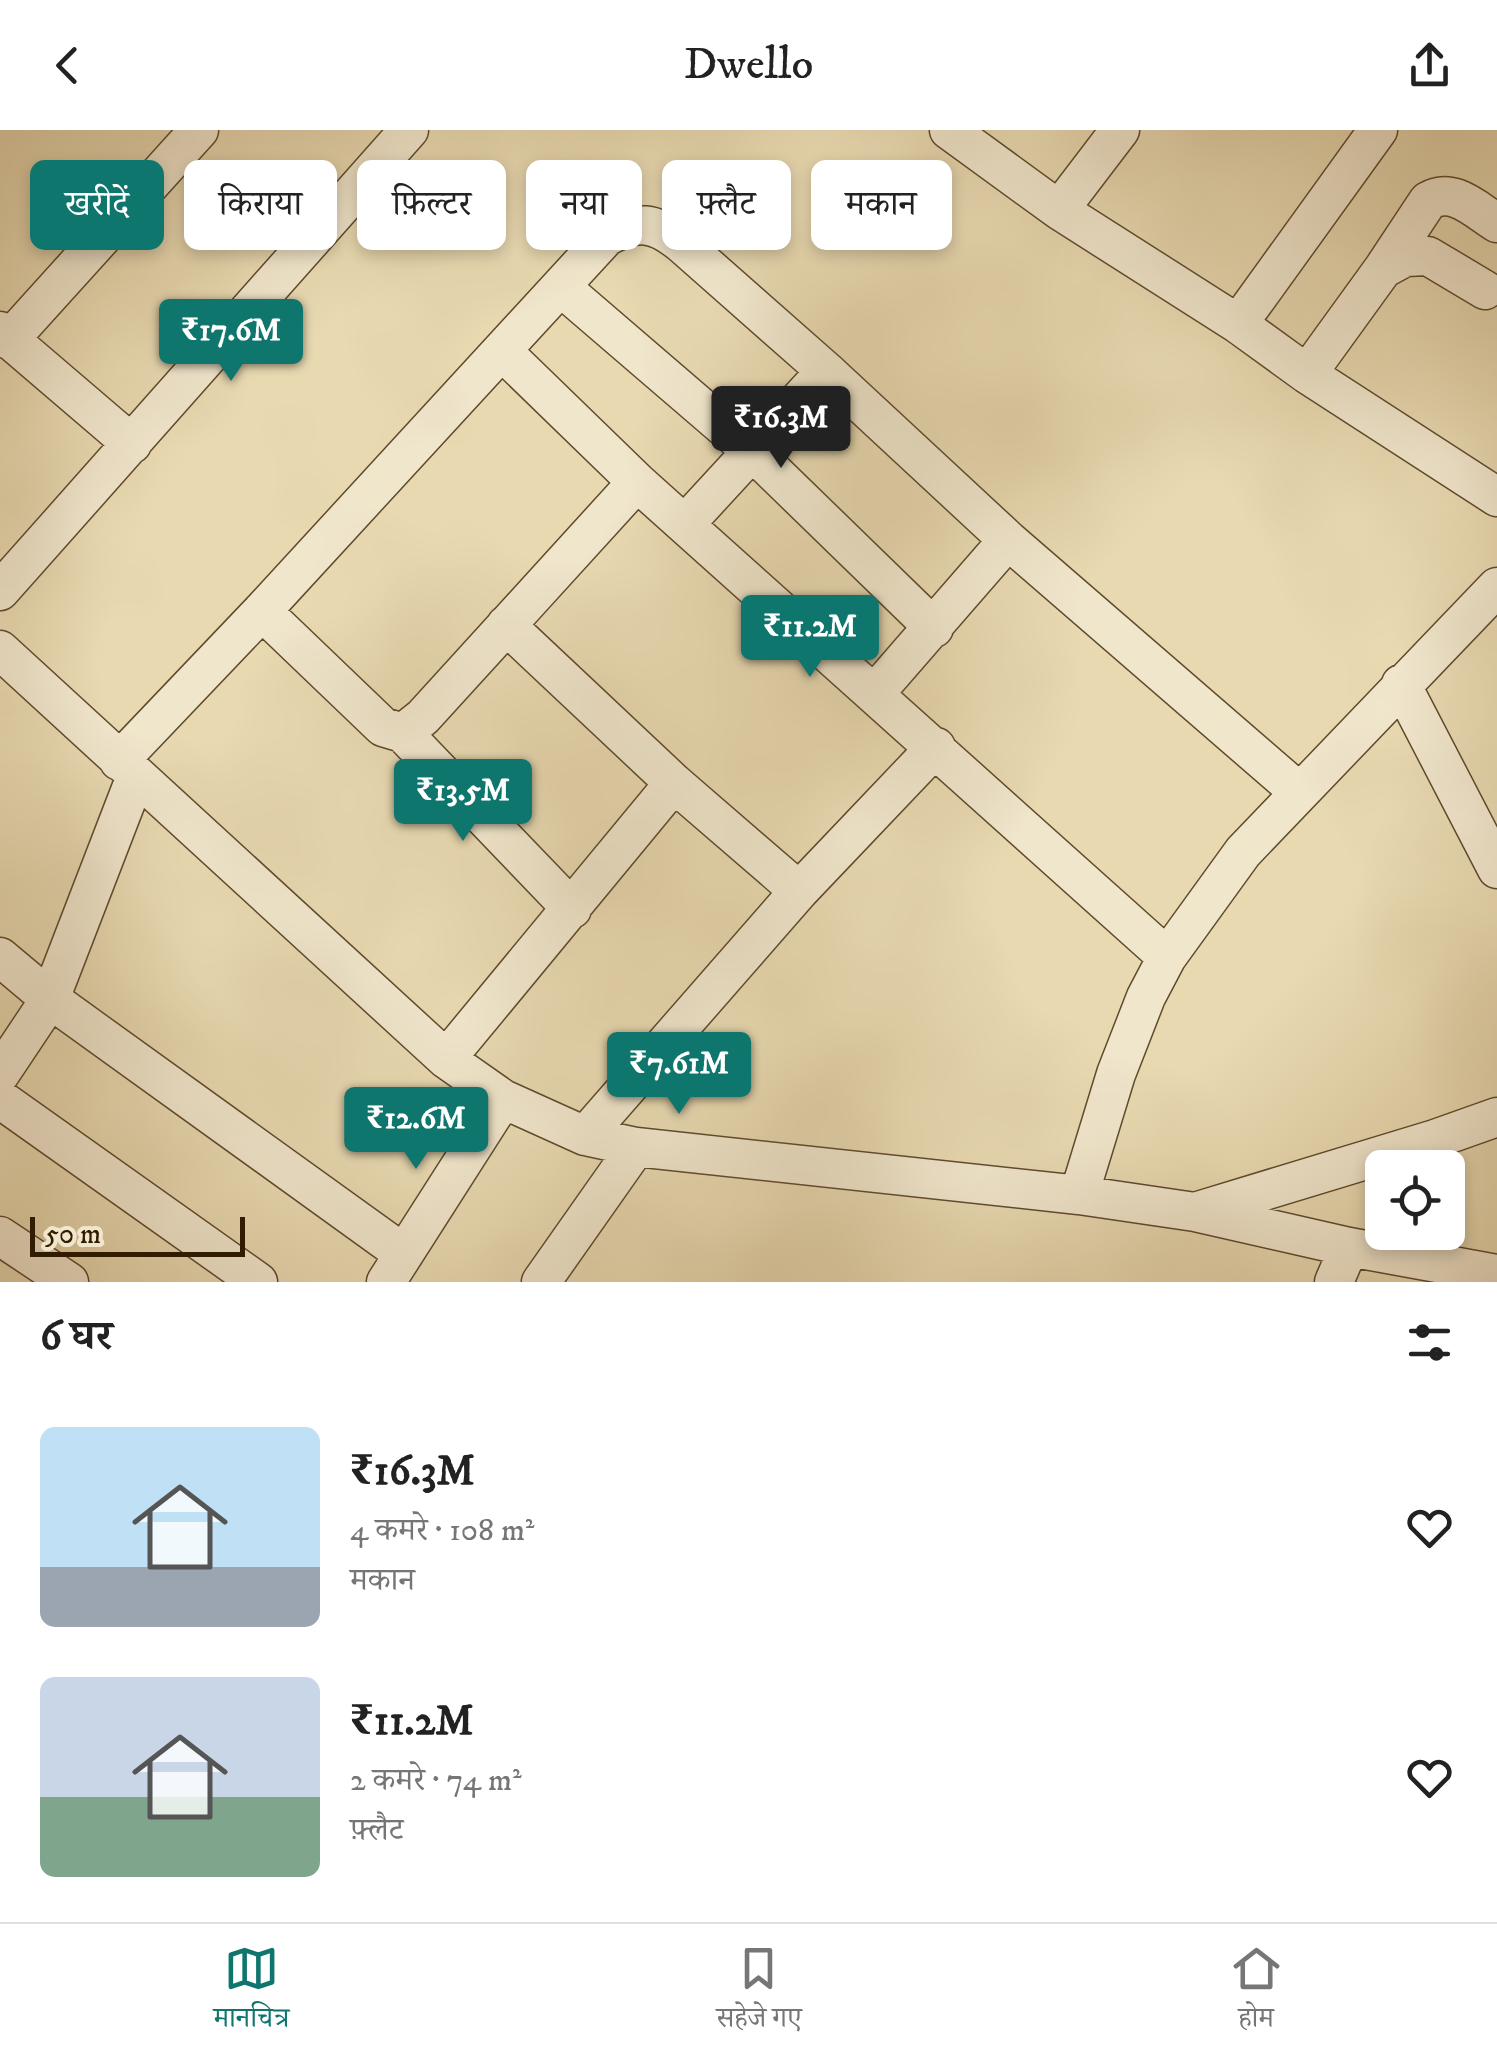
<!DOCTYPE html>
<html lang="hi">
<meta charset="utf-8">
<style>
:root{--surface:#fff;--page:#f2f2f2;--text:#222;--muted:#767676;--line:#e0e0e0;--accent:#0f766e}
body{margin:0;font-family:"IM FELL DW Pica","Noto Serif Devanagari",serif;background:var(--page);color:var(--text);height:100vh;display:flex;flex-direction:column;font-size:38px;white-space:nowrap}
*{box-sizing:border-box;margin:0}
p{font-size:32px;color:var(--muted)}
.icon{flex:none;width:55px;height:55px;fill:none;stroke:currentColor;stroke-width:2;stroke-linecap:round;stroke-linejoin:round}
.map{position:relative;height:1152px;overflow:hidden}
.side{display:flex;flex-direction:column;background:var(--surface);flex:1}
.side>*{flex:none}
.hud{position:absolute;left:30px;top:30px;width:1438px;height:90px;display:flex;gap:20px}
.buttons{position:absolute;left:1365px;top:1020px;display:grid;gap:20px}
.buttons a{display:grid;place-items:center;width:100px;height:100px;border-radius:15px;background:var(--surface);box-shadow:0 5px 15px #0003;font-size:50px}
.scale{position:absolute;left:30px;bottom:25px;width:215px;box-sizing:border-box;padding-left:10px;border:5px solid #311b01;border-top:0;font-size:28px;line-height:35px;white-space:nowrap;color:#311b01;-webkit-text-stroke:8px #f0e6cc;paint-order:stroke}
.price{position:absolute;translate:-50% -85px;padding:0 22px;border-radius:10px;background:var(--accent);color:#fff;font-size:32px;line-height:65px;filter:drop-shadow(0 2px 5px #0008)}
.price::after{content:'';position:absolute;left:50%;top:60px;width:30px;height:22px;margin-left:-15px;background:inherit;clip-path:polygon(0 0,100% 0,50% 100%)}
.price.active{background:#222;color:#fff}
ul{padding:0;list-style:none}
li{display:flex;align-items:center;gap:30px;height:250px;padding:0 40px}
li span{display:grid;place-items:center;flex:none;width:280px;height:200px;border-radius:15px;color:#555}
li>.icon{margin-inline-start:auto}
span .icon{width:120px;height:120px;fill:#fffc;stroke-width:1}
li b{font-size:42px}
h2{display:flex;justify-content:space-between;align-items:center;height:120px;padding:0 40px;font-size:42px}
.tag{padding:0 35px;border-radius:15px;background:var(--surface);box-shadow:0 5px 15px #0003;font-size:35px;line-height:90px}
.tag.active{background:var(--accent);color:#fff}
header{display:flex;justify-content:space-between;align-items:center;height:130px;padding:0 40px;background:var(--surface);font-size:45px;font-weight:600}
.tab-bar{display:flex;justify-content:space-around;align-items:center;height:140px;border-top:2px solid var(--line);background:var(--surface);font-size:28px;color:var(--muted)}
.tab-bar a{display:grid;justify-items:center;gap:5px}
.tab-bar .active{color:var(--accent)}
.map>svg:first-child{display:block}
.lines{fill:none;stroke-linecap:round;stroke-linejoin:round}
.minor-casing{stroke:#5f4a2d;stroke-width:41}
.minor{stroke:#f0e6cc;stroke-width:38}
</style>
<header><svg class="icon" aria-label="back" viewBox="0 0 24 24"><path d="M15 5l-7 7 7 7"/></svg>Dwello<svg class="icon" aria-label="share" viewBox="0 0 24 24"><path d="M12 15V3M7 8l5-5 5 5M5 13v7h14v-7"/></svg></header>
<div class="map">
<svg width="1497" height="1152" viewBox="0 0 1497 1152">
<rect width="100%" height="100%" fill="#e8d9b1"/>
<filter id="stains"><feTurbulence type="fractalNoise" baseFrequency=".002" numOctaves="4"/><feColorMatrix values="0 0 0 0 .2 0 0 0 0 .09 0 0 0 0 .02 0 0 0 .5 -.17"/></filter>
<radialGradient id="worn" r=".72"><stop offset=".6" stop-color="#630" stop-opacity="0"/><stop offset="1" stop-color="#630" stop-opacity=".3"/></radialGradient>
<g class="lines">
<defs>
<path id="minor" d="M949,0L1059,80L1238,194L1307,244L1497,367
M1059,80L1120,0
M1383,139L1428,71C1453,56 1476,80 1497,93
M561,157L753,322L934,498
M1238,194L1378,0
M0,201L132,314
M9,210L199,0
M502,221L637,352L1167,827
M1307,244L1383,139L1405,127L1428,126L1485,160
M685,394L826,241
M0,461L409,0
M262,481L383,597L403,603L423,587L637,352
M506,495L674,653L799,761
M0,520L446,929L503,969L585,1006L636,1017L1079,1065L1195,1082L1349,1117L1497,1144
M1401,554L1497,739
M875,563L1008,410
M403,603L572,779
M119,631L262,481L606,107C638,90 654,91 682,114L826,241L1008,410L1299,662
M0,827L50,869L404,1124
M446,929L674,653
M0,944L50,869L136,646
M0,969L258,1152
M585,1006L799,761L936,617
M1079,1065L1116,944L1146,867L1167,827L1243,722L1497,457
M1198,1081L1435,1009L1497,987
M0,1106L69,1152
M386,1152L503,969
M541,1152L636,1017
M1334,1152L1349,1117"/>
</defs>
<use href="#minor" class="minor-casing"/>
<use href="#minor" class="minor"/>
</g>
<rect width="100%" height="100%" filter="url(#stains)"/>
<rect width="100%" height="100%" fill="url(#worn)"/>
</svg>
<div class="buttons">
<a><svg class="icon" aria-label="locate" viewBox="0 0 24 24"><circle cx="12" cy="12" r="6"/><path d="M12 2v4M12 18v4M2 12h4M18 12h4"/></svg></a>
</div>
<div class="scale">50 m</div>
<b class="price" style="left:231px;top:254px">₹17.6M</b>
<b class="price active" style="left:781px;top:341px">₹16.3M</b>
<b class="price" style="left:810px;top:550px">₹11.2M</b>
<b class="price" style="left:463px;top:714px">₹13.5M</b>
<b class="price" style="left:679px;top:987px">₹7.61M</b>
<b class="price" style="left:416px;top:1042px">₹12.6M</b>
<div class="hud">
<a class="tag active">खरीदें</a>
<a class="tag">किराया</a>
<a class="tag">फ़िल्टर</a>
<a class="tag">नया</a>
<a class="tag">फ़्लैट</a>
<a class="tag">मकान</a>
</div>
</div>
<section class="side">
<h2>6 घर<svg class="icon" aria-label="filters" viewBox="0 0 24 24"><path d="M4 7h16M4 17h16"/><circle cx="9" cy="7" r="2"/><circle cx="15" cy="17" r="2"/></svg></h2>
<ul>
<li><span style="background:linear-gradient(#bfe0f5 70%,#9aa5b1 0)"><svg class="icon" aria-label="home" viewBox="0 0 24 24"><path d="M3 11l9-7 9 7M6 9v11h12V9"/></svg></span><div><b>₹16.3M</b><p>4 कमरे · 108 m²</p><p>मकान</p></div><svg class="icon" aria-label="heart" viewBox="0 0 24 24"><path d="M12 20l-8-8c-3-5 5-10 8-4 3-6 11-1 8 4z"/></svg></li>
<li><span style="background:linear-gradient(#c9d6e8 60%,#7fa58c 0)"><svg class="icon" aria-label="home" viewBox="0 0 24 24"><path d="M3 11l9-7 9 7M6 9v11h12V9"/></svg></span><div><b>₹11.2M</b><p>2 कमरे · 74 m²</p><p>फ़्लैट</p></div><svg class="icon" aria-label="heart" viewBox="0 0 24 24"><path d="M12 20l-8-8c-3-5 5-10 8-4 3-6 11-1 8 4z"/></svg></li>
</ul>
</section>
<nav class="tab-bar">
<a class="active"><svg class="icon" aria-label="map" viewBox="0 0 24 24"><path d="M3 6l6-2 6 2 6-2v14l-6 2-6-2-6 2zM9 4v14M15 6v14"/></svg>मानचित्र</a>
<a><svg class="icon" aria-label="saved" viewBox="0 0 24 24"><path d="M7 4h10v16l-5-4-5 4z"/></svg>सहेजे गए</a>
<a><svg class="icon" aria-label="home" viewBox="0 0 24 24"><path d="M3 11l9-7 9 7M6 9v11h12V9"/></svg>होम</a>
</nav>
